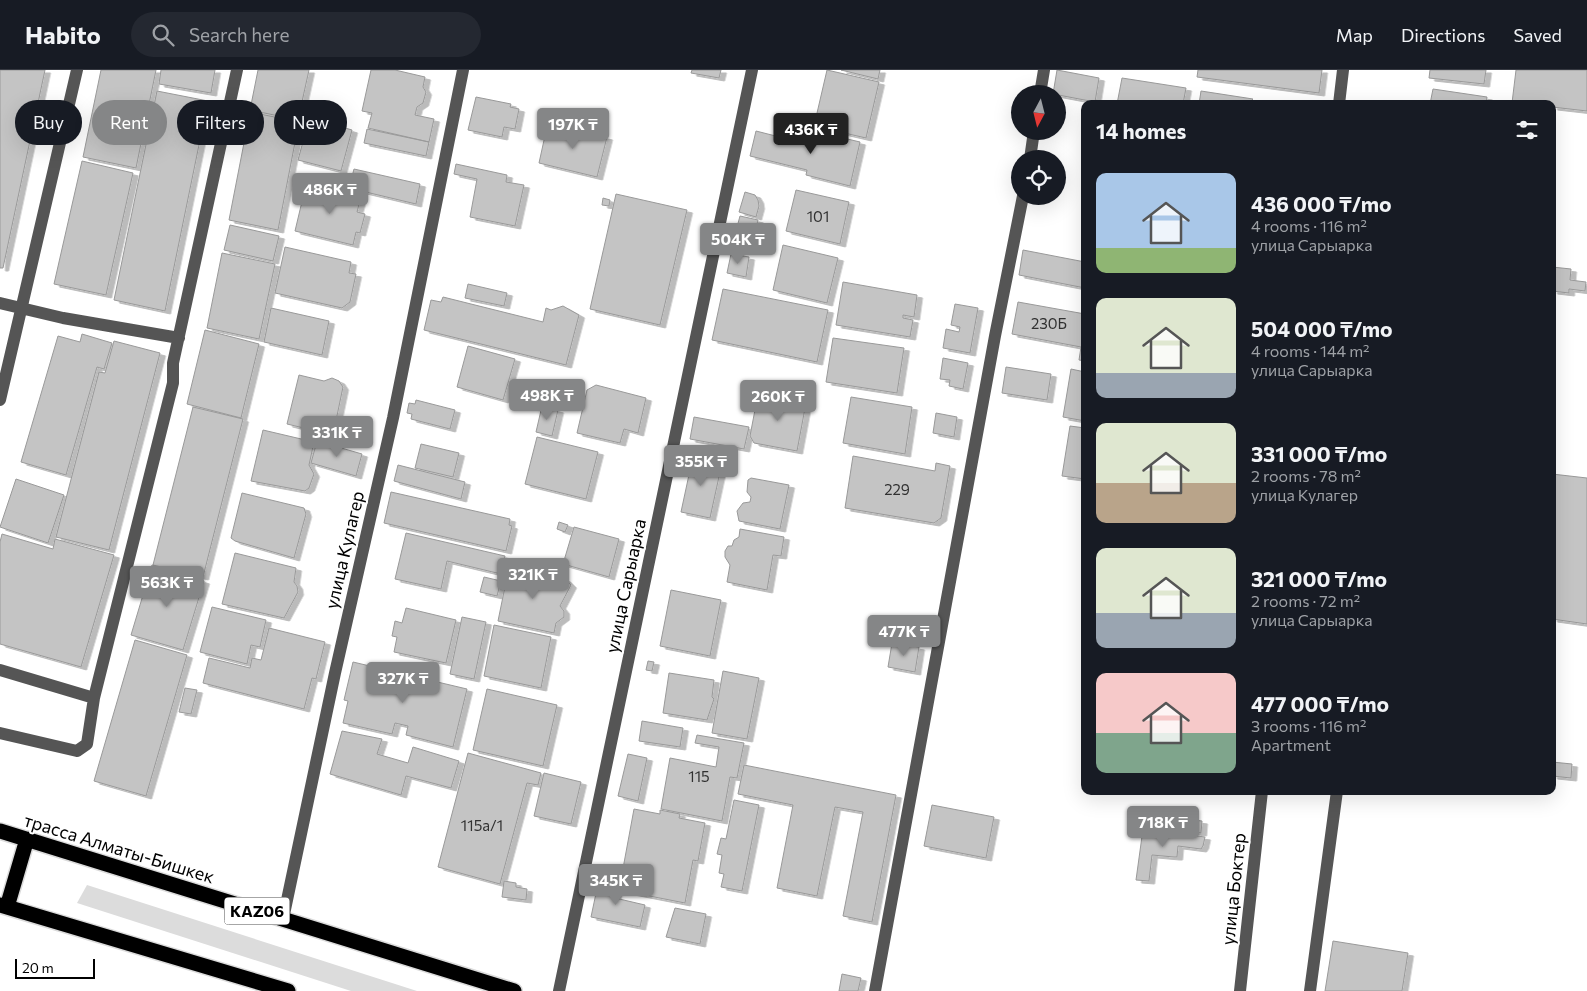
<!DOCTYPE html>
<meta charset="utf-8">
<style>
:root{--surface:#171b24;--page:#242831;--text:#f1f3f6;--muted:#9ea1a6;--line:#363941;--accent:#858687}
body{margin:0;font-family:Commissioner,sans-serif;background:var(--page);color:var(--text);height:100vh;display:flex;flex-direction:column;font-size:19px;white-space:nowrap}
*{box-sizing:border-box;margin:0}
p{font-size:16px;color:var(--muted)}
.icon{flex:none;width:28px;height:28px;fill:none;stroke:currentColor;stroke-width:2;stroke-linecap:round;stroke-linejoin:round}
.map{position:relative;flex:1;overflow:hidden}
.sheet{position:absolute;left:1081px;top:30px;width:475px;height:695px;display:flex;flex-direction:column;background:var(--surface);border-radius:10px;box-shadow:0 5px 20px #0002}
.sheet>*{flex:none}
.banner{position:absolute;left:15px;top:30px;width:475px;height:45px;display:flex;gap:10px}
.needle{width:32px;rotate:187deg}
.tools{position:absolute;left:1011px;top:15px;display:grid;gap:10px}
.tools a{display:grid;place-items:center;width:55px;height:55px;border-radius:50%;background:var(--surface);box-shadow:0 5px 20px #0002;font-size:25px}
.scale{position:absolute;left:15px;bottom:12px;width:80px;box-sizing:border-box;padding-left:5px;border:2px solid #000;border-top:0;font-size:14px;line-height:18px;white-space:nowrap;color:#000;-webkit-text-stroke:4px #fff;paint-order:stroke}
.price{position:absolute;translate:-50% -42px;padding:0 11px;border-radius:5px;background:var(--accent);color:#fff;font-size:16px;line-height:32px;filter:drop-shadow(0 1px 2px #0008)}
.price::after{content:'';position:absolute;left:50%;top:30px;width:15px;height:11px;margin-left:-8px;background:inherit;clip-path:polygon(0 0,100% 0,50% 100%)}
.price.active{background:#222;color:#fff}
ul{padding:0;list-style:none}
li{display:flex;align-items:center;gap:15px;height:125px;padding:0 15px}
li span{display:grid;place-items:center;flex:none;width:140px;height:100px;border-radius:10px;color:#555}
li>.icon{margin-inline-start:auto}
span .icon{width:60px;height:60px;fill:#fffc;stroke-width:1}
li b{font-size:21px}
h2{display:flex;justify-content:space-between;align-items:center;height:60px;padding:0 15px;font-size:21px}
.tag{padding:0 18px;border-radius:22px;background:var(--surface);box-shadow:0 5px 20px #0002;font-size:18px;line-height:45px}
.tag.active{background:var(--accent);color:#fff}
header{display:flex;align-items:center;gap:30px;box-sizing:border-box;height:70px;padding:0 25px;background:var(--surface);border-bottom:1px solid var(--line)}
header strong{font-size:24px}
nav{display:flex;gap:28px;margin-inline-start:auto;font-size:18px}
.search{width:350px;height:45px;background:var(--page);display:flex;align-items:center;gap:12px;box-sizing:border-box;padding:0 18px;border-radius:28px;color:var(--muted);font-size:19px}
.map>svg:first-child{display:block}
.green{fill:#dcdcdc}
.building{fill:#c4c4c4;stroke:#999;filter:url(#shadow)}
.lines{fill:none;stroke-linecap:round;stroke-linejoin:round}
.highway-casing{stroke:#dbdbdb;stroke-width:18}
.minor{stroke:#555;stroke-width:12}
.highway{stroke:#000;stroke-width:15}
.labels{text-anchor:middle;stroke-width:4;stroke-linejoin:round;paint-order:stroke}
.number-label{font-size:15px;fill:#313131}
.shield{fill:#fff;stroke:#4c4c4c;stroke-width:1}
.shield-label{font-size:16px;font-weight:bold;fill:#000}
.street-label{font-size:18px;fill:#000;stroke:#fff}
</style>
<header>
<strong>Habito</strong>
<div class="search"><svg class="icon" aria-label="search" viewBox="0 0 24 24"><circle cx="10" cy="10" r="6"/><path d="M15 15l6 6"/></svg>Search here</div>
<nav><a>Map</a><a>Directions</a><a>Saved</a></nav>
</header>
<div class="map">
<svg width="1587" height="921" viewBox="0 0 1587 921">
<defs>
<filter id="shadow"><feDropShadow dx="5.5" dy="3" stdDeviation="0" flood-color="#0004"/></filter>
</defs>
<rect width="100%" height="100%" fill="#fff"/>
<path class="green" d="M87,815L417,921H351L77,833Z"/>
<path class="building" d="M0,0H45L3,198H0Z
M101,0H156L136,98L83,87Z
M161,0H215L211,23L159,14Z
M258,0H309L298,50L250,40Z
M371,0H395L425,7L423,17L426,22L423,33L417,37L415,45L434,49L429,72L368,58L372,43L362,41Z
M692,0H721L719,8L691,3Z
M827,0L879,12L866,68L814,56Z
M841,0H880L878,9Z
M1057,0L1099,8L1095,32L1053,24Z
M1198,0H1322L1319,23L1197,7Z
M1430,0H1486L1484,14L1429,8Z
M1516,0H1587V41L1552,37V34L1512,33Z
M1122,8L1186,18L1183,34H1117Z
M1433,19L1487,27L1486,34H1430Z
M157,21L208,31L165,241L114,230Z
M1201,21L1253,29L1252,30L1263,34H1199Z
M476,27L511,34L510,37L519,39L515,59L504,57L502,67L468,60Z
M250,42L299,52L278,160L229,150Z
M324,47L332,50L335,55L352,60L341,101L298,90L308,53L315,49L322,51Z
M554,55L607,67L597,107L539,93L546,61L553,60Z
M367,59L429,72L426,86L364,73Z
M756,61L811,75L814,61L860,72L850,116L806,105L807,100L750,86Z
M82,91L133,103L106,225L54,214Z
M456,94L507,105L506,112L524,115L515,156L470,147L477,109L454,104Z
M354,99L420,114L416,134L349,118Z
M313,115L361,127L357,142L365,144L360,163L356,162L353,175L295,161L304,123L310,124Z
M796,120L849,132L840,174L786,161Z
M745,122L755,125L758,130L759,136L756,147L739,142Z
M616,124L687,140L660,255L590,239Z
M603,128L610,130L609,136L602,135Z
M740,146L758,150L755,162L737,157Z
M230,155L279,166L273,191L224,180Z
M736,161L755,165L752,175L734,171Z
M783,175L838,188L827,233L773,220Z
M285,177L351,192L349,203L356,204L350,232L342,238L275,223Z
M1023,180L1085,192V218L1019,205Z
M222,183L275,194L259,269L207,258Z
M731,184L749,187L746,207L727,203Z
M1552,197L1571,199L1570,210L1586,212L1585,221L1569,219V223L1552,221Z
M843,212L917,225L914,247L903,245V248L913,250L910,267L836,255Z
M468,214L507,223L504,236L465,228Z
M723,219L828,240L817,292L712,270Z
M443,227L543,252L546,238L551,240L563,236L579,245L566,295L424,260L431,230L441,232Z
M1018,232L1085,244V291L1079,290L1081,277L1012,264Z
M955,234L978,238L970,283L943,278L946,259L959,262L960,257L951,255Z
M271,238L329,251L322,285L264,272Z
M205,260L259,274L241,348L187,334Z
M82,264L112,273L104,299L97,297L66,405L21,392L58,266L80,272Z
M833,268L904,278L897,323L826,312Z
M114,271L160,283L109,480L56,467L99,302L105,303Z
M468,276L515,289L503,330L457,317Z
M943,288L968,293L963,319L949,316L950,310L940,309Z
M1006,297L1051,304L1047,330L1002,323Z
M1071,299L1085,302V351L1063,347Z
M299,305L324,311L332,308L339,311L343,317L333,365L287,354Z
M596,315L646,328L638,363L624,359L620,373L577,363L587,320Z
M758,324L806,333L797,381L754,373L750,366Z
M851,327L912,337L905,384L843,373Z
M416,330L455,340L450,359L411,349L412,344L407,343L409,333L415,334Z
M542,336L558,340L552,366L536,362Z
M193,337L243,349L203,507L153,495Z
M936,343L957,347L954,367L933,363Z
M694,347L749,357L744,379L690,369Z
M1070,356L1085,358V409L1062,406Z
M263,360L314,372L309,395L314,404L309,418L305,421L251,411Z
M537,367L598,382L586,429L525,414Z
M317,371L362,384L356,406L311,393Z
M421,374L459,383L453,407L415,398Z
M693,386L722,393L710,448L681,442Z
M853,386L935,401L936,393L950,396L941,448L934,453L845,438Z
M398,395L465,412L461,429L394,411Z
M1552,404L1587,408V554L1552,549Z
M751,408L789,415L780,459L739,451L737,441L743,433L750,432L751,427L747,422L748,410Z
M16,409L64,425L48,473L0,457Z
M391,422L510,449L509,455L512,456L506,481L384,453Z
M242,423L304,438L306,444L294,488L235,471L231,468Z
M559,452L568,455L565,462L557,459Z
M574,457L619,469L609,507L563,494Z
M740,459L784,467L781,486L773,485L767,520L727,512L730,495L725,487V481L728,476H732L734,470L739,467Z
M406,463L505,486L501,504L447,491L441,519L395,509Z
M2,464L53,479L55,469L114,485L81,597L0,574V472Z
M235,483L296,498L294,512L297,516L298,522L284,548L222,534Z
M152,495L204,511L183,580L131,565Z
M509,497L565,509L571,515L560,536L564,541V547L556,553L554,563L498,551Z
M484,507L501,511L497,526L480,522Z
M671,520L721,530L710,586L660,576Z
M212,537L266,550L260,577L251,575L247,594L200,582Z
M406,538L456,550L446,593L394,582L397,567L392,566L395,551L402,553Z
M462,547L486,552L474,609L450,604Z
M494,555L551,567L541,618L484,606Z
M269,558L325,572L316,609L312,608L304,639L203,613L209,588L250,598L252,588L261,590Z
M135,570L187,585L146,726L94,711Z
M892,573L919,577L915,602L888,597Z
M648,591L654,592L652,601L646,600Z
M353,592L467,619L453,677L406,665L408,656L395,653L392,664L343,653L348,631L344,630Z
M723,601L759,608L747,669L712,663Z
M669,603L714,610L712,627L714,629L707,650L663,643Z
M185,618L197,620L191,644L179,642Z
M487,619L557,635L543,696L473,680Z
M642,651L683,658L680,677L639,671Z
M342,661L382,669L377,684L408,693L413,677L459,691L451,718L406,706L401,725L330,704Z
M697,665L744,673L737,708L730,707L722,751L661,739L670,688L716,697L719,677L695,673Z
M468,683L541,703L538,715L527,713L500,814L438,797Z
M628,684L647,688L638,731L618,726Z
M1552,692L1572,694L1571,708L1552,706Z
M744,695L896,725L872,852L843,846L863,742L835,737L817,826L777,818L793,735L738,724Z
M544,703L581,712L571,754L534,746Z
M734,730L759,735L742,821L721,817L724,804L719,803L722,785L717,784L721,768L726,769Z
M932,735L994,747L986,788L924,776Z
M634,739L660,744V740L680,744L679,748L705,753L698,791L693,790L685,833L619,820Z
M1176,741L1187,742L1186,749L1202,751L1201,763L1149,757L1150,746L1175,749Z
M1143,759L1205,767L1203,776L1201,779L1178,776L1177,787H1174L1152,785L1149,811L1136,810Z
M599,809L618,813L615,828L645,835L640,857L591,847Z
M504,811L516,813V817L527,819L526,830L502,827Z
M675,838L706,844L700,874L666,867Z
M1333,871L1408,883L1402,921H1325Z
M842,904L861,908L858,921H839Z"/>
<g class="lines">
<defs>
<path id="highway" d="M0,761L514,921
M0,835L288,921
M7,837L27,769"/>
</defs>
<use href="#highway" class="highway-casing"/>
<path class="minor" d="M1040,24L1044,0
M1339,34L1343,0
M1030,89L1034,61
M0,233L63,248L179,268
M0,330L77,0
M0,600L94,628
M0,663L77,681L87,674L94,628L173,313V293L237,0
M283,849L335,603L393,348L463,0
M559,921L752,0
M875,921L995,266L1023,126
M1240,921L1262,721
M1310,921L1337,721"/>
<use href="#highway" class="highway"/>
</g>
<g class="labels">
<g class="number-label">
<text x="818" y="152">101</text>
<text x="1049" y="259">230Б</text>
<text x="897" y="425">229</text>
<text x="699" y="712">115</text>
<text x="482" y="761">115а/1</text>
</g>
<rect class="shield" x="224.5" y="827.5" width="65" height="27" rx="4"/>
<g class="shield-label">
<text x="257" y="847">KАZ06</text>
</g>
<g class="street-label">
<text transform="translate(345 480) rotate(-77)" y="6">улица Кулагер</text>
<text transform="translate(626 516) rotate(-78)" y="6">улица Сарыарка</text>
<text transform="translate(119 779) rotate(17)" y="6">трасса Алматы-Бишкек</text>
<text transform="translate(1234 819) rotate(-84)" y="6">улица Боктер</text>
</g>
</g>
</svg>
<div class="tools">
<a><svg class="needle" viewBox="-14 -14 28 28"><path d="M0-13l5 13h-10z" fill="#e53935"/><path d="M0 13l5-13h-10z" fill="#9ea1a6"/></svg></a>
<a><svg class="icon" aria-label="locate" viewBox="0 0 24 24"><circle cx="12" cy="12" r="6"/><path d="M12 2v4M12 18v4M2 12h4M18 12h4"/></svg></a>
</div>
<div class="scale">20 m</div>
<b class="price" style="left:573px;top:80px">197K ₸</b>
<b class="price active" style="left:811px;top:85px">436K ₸</b>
<b class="price" style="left:330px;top:145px">486K ₸</b>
<b class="price" style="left:738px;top:195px">504K ₸</b>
<b class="price" style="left:547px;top:351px">498K ₸</b>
<b class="price" style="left:778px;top:352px">260K ₸</b>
<b class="price" style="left:337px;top:388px">331K ₸</b>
<b class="price" style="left:701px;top:417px">355K ₸</b>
<b class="price" style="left:533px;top:530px">321K ₸</b>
<b class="price" style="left:167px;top:538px">563K ₸</b>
<b class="price" style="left:904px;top:587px">477K ₸</b>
<b class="price" style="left:403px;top:634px">327K ₸</b>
<b class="price" style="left:1163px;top:778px">718K ₸</b>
<b class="price" style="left:616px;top:836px">345K ₸</b>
<div class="banner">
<a class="tag">Buy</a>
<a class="tag active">Rent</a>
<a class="tag">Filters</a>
<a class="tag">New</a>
</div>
<section class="sheet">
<h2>14 homes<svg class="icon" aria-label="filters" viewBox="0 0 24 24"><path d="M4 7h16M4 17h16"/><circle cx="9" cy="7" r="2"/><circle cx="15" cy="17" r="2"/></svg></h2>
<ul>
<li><span style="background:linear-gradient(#a9c7e8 75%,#8fb573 0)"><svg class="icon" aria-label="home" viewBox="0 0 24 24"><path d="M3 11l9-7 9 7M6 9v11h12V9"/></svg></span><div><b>436 000 ₸/mo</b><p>4 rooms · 116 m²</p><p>улица Сарыарка</p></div></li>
<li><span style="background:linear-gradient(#dfe7d0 75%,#9aa5b1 0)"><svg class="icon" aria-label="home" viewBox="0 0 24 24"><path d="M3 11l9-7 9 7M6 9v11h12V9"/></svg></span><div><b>504 000 ₸/mo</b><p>4 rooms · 144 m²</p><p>улица Сарыарка</p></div></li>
<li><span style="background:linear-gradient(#dfe7d0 60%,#b9a48a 0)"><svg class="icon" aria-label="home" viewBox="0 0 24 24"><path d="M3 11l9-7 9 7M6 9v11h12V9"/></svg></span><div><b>331 000 ₸/mo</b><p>2 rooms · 78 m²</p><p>улица Кулагер</p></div></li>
<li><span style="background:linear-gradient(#dfe7d0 65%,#9aa5b1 0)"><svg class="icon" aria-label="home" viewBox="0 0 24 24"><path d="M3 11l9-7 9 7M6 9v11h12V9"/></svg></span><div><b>321 000 ₸/mo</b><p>2 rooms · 72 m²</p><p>улица Сарыарка</p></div></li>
<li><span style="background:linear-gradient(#f6c9c9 60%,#7fa58c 0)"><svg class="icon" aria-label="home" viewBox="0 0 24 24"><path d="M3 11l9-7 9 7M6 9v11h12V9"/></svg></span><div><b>477 000 ₸/mo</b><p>3 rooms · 116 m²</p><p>Apartment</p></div></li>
</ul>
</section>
</div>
